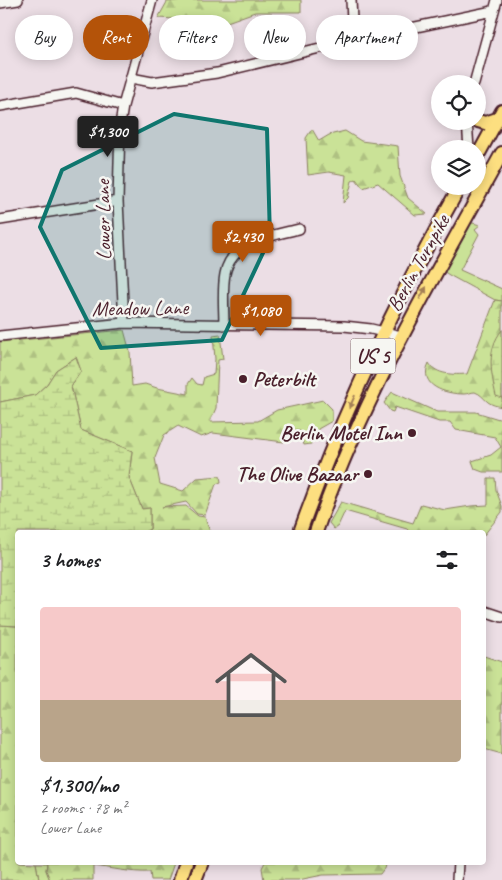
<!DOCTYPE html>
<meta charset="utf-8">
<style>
:root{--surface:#fff;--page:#f2f2f2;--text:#202124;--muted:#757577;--accent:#b45309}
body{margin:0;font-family:Caveat,sans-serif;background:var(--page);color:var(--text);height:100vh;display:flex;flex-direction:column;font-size:19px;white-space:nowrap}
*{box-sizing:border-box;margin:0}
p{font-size:16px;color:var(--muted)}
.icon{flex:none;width:28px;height:28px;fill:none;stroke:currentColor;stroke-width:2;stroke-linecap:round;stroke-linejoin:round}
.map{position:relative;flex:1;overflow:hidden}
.drawer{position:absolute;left:15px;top:530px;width:471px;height:335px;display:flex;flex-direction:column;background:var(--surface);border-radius:5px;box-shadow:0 2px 12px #0003}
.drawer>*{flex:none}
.top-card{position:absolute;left:15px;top:15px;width:472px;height:45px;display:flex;gap:10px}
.fabs{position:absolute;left:431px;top:75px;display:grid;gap:10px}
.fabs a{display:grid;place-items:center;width:55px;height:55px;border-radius:50%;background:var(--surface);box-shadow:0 2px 12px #0003;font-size:25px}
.price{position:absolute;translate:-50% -42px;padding:0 11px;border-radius:5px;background:var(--accent);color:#fff;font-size:16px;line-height:32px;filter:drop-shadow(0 1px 2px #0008)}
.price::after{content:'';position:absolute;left:50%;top:30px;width:15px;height:11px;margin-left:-8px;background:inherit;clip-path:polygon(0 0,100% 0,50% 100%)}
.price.on{background:#222;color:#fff}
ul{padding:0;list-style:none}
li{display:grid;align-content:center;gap:10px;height:265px;padding:0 25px}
li span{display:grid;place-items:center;height:155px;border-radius:5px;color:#555}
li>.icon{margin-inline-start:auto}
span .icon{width:90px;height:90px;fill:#fffc;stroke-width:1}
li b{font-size:21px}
h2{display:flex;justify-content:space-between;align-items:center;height:60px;padding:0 25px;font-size:21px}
.pill{padding:0 18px;border-radius:22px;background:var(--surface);box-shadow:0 2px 12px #0003;font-size:18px;line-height:45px}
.pill.on{background:var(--accent);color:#fff}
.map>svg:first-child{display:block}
.green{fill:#cae297;stroke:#8a8061}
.forest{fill:url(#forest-firs);stroke:#8a8061}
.wetland{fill:url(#wetland-marsh);stroke:#8a8061}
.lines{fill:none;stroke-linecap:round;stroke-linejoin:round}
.minor-casing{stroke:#4a1f2b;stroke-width:12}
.highway-casing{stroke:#4a1f2b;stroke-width:16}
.minor{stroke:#f6f6f2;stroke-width:9}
.highway{stroke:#fddf80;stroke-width:12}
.oneway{fill:#a47f56}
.marked{fill:#0f766e;fill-opacity:0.2;stroke:#0f766e;stroke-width:4;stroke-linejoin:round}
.poi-dot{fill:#4a1f2b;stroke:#f6f6f2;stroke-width:2}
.labels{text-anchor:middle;stroke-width:5;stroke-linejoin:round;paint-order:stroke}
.shield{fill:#f6f6f2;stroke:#7e6067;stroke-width:1}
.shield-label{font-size:20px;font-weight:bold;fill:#4a1f2b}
.street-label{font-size:21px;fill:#4a1f2b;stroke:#f6f6f2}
.poi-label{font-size:21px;font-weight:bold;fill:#4a1f2b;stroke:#f6f6f2;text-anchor:end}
</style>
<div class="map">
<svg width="502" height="880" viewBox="0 0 502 880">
<defs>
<pattern id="forest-firs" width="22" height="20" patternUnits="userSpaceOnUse" patternTransform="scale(1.25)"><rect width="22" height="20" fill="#cae297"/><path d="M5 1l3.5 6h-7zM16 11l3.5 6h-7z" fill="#afc182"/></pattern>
<pattern id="wetland-marsh" width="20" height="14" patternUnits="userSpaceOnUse" patternTransform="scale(1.25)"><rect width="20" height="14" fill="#cae297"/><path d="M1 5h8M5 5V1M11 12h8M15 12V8" fill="none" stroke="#afc182"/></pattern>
</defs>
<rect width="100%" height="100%" fill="#ecdee5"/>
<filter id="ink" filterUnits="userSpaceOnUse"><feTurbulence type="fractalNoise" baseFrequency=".02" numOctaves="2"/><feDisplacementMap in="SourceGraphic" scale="10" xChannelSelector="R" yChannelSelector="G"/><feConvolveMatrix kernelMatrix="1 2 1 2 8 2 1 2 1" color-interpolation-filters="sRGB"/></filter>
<g filter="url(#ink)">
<path class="green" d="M473,223L480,225L475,229L479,234L460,270L502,289V301L495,300L449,275L443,271L469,224Z
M36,863H47L46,870L50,880H39Z"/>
<path class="forest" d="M183,0H301V12H255L227,22L158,18L167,2Z
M312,129L319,141L329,135L345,131L361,141L398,146L400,176L408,198L427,214L415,215L378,183L363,188L356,179L352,181L348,198L343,203L346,175L329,172L308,175L306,138Z
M495,300L502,301V407C497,406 492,405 488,402C483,398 481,394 475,392C471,392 468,394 464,394C445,394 418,386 429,363C436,375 454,375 467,374Z
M124,330L130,352L132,386L145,384L157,388L188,394V384L192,378L197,384L202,385L204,377L214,374L215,359L213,335L220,334L223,359L218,360L216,408L210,422L258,421L277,410L323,400L332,409V421L318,429L311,444L304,445L299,430L290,429L284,442L213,433L201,437L178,426L164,435L155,458L160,484L183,491L197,478L220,476L221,482L216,484L205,515L197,514L186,502L162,507L186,506L198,516L205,517L210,532H144L150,529V508L142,509L129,477L132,451L81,430L71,386L81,371L76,357L56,370L47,384L35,395L0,402V342Z
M392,392L437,412H476L502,420V472H483L475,469L472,461L491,455L501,447L495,437L456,430L450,422H439L395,407L393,412L390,411L384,403Z
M488,478H495L496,490L502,506V512L484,535V532H410L407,529L345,511L338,526L334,529L329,523L341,502L413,523L421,504L445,510L471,506L488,505Z
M0,625L17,626L18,862L36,863L39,880H0Z
M484,656L502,662V754L484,749Z
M265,862H388V863L380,874L323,875L298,880H264L262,868Z
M47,863V862L174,863L168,880H151L150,872C131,873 112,868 93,866V880H50L46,870Z"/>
<path class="wetland" d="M502,330V398L496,396C491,373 486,350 502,330Z
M76,357L81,371L71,386L81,430L132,451L129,477L142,509L150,508V529L144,532H18L17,626L0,625V402L35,395L47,384L56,370Z"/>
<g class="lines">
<defs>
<path id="minor" d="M351,0L353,40
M0,3L18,0
M131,78L152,82L217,73L353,40L493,11
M474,84L497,0
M0,106L76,93L123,106
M467,121L469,149
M478,171L484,185
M0,220L118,201
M124,323L118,201L120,125L123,106L152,0
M224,325C224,309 222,290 225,274C231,241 271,236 299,229
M0,336L124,323L344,326L371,329L401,336
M484,611L502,617
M457,880L458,862"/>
<path id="highway" d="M478,121L485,123L497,119
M478,155L502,111
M300,532C342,413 398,297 460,186
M316,532C362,398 434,277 502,153
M180,880L186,862
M195,880L202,862"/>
</defs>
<use href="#minor" class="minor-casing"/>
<use href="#highway" class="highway-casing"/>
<use href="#minor" class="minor"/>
<use href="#highway" class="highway"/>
</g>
<defs><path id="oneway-solid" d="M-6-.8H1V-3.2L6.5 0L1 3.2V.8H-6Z" transform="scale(1.25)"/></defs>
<g class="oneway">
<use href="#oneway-solid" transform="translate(423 293) rotate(-61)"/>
<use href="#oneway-solid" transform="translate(352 402) rotate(114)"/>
</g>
</g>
<path class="marked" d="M174,114L267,129L270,238L222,340L101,348L40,227L62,170Z"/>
<g class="poi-dot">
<circle cx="243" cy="379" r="5"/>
<circle cx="412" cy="433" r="5"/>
<circle cx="368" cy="474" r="5"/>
</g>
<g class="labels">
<rect class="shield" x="350.5" y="338.5" width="45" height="35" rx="4"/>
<g class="shield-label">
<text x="373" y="363">US 5</text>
</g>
<g class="street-label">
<text transform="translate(103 220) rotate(-91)" y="7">Lower Lane</text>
<text transform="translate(418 263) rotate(-61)" y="7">Berlin Turnpike</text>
<text transform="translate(140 308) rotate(-1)" y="7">Meadow Lane</text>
</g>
<g class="poi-label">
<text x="253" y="386" text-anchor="start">Peterbilt</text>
<text x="402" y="440">Berlin Motel Inn</text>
<text x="358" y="481">The Olive Bazaar</text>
</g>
</g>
</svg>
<div class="fabs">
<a><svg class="icon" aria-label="locate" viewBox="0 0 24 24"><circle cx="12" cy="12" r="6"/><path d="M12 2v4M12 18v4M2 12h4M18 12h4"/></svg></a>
<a><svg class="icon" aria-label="layers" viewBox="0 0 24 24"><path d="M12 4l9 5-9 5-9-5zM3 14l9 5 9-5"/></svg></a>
</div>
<b class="price on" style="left:108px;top:158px">$1,300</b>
<b class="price" style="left:243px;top:263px">$2,430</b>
<b class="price" style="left:261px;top:337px">$1,080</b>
<div class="top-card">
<a class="pill">Buy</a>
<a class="pill on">Rent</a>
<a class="pill">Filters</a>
<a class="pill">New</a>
<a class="pill">Apartment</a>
</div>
<section class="drawer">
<h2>3 homes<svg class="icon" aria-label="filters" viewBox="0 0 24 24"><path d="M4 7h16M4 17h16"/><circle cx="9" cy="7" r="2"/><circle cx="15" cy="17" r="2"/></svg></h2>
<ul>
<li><span style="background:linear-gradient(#f6c9c9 60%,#b9a48a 0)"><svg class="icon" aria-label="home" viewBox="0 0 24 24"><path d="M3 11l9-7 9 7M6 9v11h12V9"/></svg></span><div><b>$1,300/mo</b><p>2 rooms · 78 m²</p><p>Lower Lane</p></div></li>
</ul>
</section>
</div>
